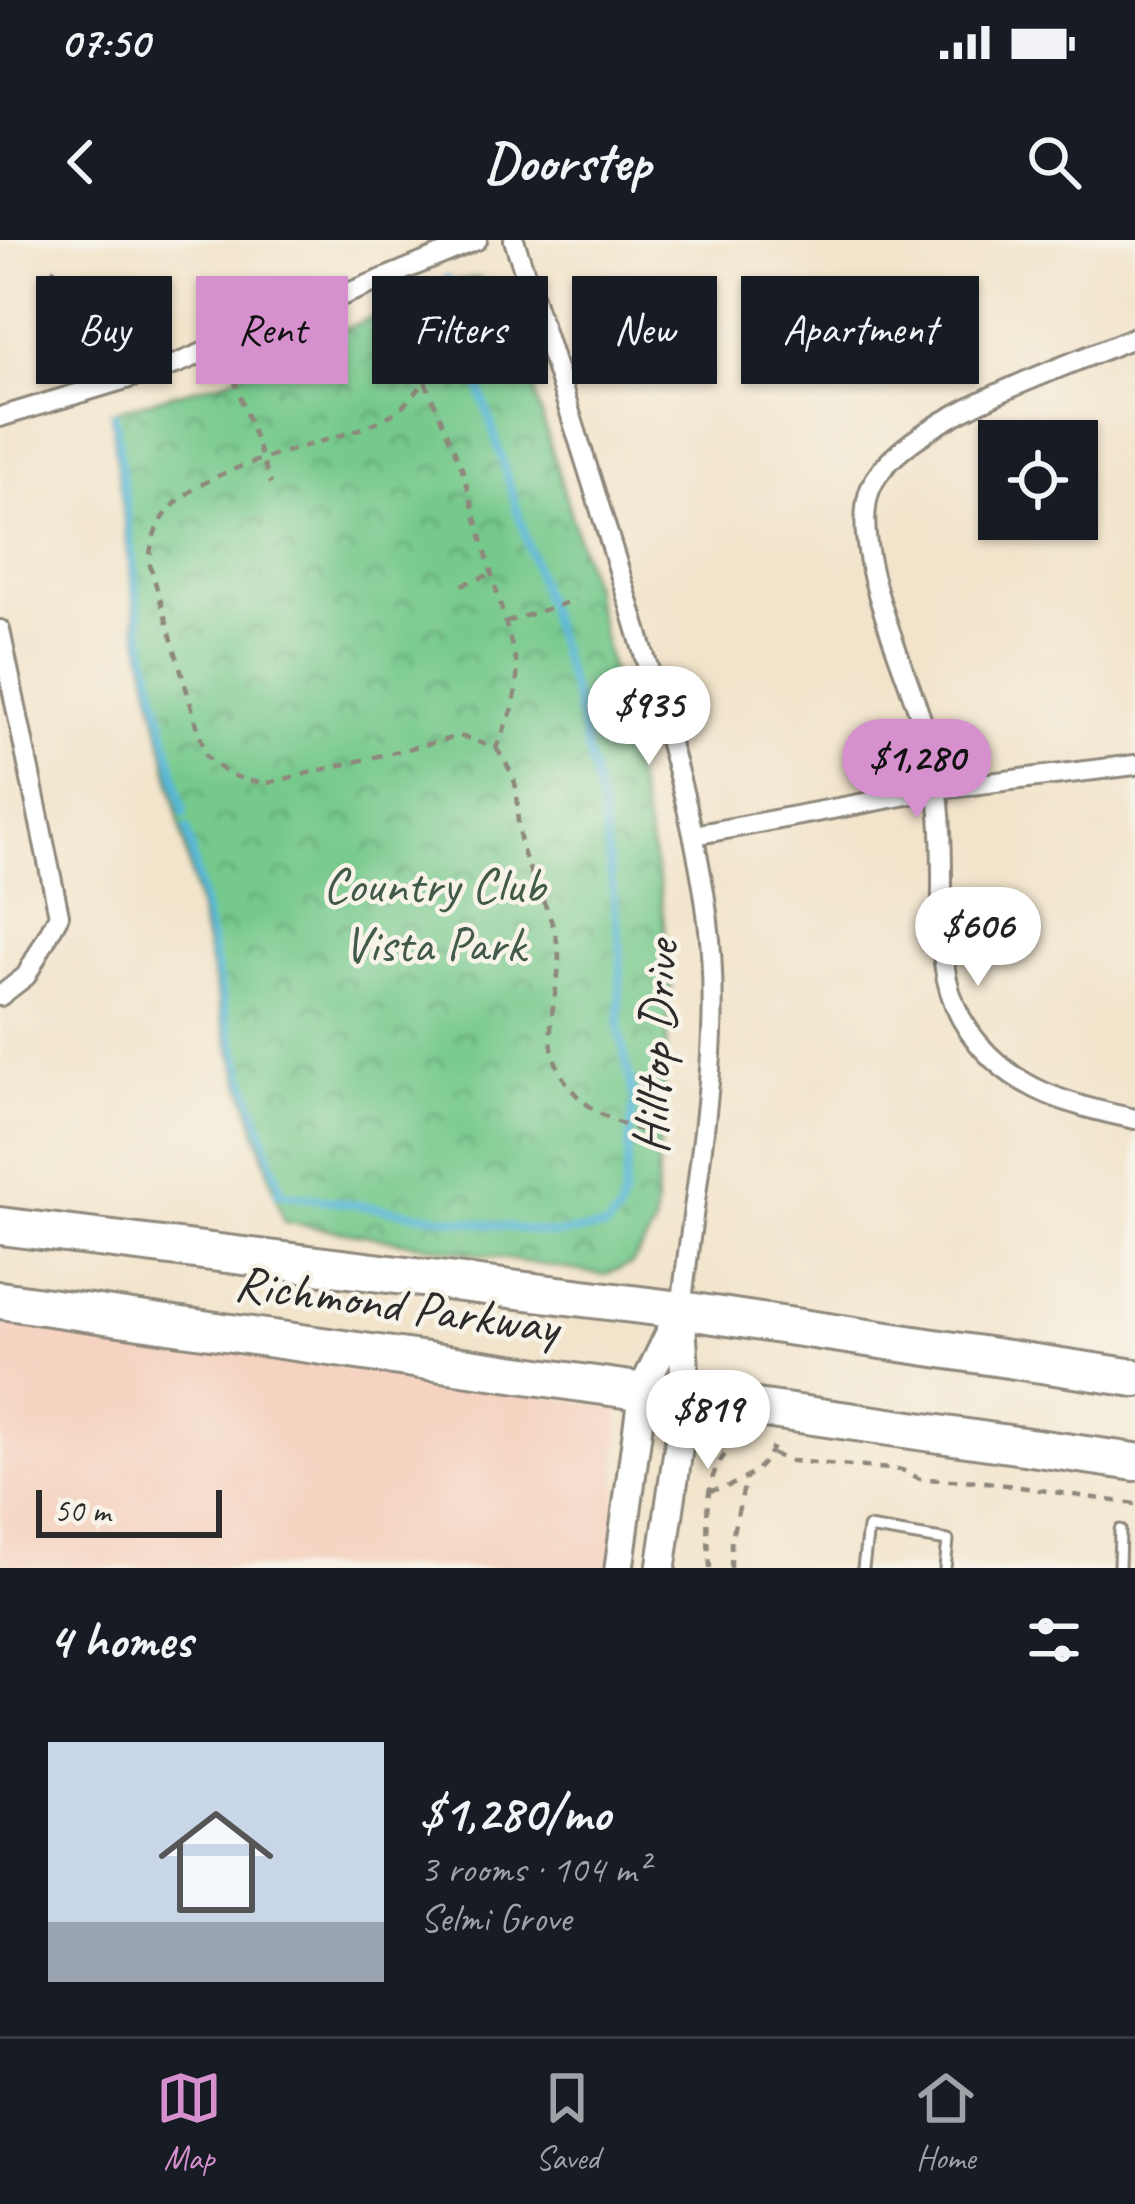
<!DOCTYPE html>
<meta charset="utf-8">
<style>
:root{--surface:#171b24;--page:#20242c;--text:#f1f3f6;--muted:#9ea1a6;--line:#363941;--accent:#d690ce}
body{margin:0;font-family:Caveat,sans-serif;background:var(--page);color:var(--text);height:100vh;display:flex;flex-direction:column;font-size:45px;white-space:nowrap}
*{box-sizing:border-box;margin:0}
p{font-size:39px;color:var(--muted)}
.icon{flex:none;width:66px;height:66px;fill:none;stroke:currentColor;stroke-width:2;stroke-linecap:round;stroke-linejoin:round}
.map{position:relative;height:1328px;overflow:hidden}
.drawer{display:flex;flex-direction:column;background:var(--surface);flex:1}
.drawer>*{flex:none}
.banner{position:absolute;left:36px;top:36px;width:1065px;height:108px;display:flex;gap:24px}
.fabs{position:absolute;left:978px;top:180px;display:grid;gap:24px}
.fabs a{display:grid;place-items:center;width:120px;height:120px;border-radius:0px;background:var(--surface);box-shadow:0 3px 9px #0004;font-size:60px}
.scale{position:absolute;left:36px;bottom:30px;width:186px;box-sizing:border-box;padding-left:12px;border:6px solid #2b2b2b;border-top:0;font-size:33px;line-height:42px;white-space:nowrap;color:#2b2b2b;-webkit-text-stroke:9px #f7f3e8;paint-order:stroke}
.price{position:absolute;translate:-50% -102px;padding:0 27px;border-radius:42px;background:#fff;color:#222;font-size:39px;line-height:78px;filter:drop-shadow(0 3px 6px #0008)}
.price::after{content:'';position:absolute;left:50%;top:72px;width:36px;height:27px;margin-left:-18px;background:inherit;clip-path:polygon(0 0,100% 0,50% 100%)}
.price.active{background:var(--accent);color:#111}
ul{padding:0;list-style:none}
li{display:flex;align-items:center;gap:36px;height:300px;padding:0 48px}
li+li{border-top:3px solid var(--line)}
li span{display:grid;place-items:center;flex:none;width:336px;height:240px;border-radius:0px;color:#555}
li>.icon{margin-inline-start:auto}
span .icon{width:144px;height:144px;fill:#fffc;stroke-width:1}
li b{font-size:51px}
h2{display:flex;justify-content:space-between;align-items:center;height:144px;padding:0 48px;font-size:51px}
.pill{padding:0 42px;border-radius:0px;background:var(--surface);box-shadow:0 3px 9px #0004;font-size:42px;line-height:108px}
.pill.active{background:var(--accent);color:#111}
.status{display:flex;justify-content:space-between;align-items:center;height:84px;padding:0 60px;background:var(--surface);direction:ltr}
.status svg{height:33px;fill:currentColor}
header{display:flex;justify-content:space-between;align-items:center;height:156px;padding:0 48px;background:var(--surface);font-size:54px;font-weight:600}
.menu{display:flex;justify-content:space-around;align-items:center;height:168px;border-top:3px solid var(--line);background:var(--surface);font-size:33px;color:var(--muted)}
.menu a{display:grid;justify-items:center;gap:6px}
.menu .active{color:var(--accent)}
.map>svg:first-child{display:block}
.built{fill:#f5d3c1}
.park{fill:url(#park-crowns);stroke:#507a5c;stroke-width:3}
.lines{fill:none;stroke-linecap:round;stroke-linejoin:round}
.stream{stroke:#59b7d7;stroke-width:8}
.lane-casing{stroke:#8e887b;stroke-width:15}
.street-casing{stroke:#8e887b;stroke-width:24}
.secondary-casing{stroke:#8e887b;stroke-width:33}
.highway-casing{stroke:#8e887b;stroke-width:42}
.path{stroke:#8e887b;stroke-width:4.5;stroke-dasharray:9 9;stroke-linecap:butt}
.lane{stroke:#fff;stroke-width:9}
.street{stroke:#fff;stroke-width:18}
.secondary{stroke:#fff;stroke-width:27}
.highway{stroke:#fff;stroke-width:36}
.labels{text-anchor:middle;stroke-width:9;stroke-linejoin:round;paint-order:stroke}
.park-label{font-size:51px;fill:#425a48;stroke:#f7f3e8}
.street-label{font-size:51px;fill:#2b2b2b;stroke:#f7f3e8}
</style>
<div class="status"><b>07:50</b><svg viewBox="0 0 49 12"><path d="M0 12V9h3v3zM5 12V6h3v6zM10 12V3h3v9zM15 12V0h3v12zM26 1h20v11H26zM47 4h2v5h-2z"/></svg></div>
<header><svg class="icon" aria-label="back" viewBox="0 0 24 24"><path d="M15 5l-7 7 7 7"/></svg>Doorstep<svg class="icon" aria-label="search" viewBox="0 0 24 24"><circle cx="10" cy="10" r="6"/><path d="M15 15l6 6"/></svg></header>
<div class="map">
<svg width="1135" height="1328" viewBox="0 0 1135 1328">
<defs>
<pattern id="park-crowns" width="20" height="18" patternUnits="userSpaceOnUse" patternTransform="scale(3)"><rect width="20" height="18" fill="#76c98c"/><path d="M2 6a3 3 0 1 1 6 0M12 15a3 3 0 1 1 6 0" fill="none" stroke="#61a373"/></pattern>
</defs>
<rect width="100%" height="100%" fill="#f7f3e8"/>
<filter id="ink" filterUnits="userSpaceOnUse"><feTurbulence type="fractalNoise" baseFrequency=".00833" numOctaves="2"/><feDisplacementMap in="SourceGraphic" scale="24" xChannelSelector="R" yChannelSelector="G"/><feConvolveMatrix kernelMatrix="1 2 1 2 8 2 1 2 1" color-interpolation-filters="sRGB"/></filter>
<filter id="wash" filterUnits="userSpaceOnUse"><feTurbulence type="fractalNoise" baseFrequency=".004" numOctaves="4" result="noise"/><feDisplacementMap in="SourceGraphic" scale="48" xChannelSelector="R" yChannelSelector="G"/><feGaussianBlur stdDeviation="2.7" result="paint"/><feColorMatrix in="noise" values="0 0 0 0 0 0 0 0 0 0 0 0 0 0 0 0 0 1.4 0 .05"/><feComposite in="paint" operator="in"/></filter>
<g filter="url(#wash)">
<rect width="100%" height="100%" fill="#f2e4cb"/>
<path class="built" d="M0,1077L619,1168L613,1328H0Z"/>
<path class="park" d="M479,38L495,47L508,63L592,346L659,641L671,743L654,988L632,1024L603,1035L284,982L224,787L137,387L111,172L226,140L456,41Z"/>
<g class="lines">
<path class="stream" d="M115,175L141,388L184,574
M187,588L228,784L282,954
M277,953L554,994L606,988L619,973L624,955L634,859L619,788L621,712L602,571L575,460L447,39"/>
</g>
</g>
<g filter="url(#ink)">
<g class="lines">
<defs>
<path id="lane" d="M863,1328L868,1288L948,1301L945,1328
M1119,1328L1120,1290"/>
<path id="street" d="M514,0C557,130 598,259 637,390C665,486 696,582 708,681C724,809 695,943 681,1070
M1135,97C1066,127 901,180 871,247C845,310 914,441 930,509C941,553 942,599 942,644C942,691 938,735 961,778C999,846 1064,864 1135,879
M0,177L176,124L477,0
M0,390L59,675L26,736L0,756
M694,595L939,549L1135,525"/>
<path id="secondary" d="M619,1328L643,1149L681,1070
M661,1328L686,1155L681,1074"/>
<path id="highway" d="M0,986L681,1070L1135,1138
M0,1060L1135,1222"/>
</defs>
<use href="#lane" class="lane-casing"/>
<use href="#street" class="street-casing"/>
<use href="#secondary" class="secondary-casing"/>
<use href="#highway" class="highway-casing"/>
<path class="path" d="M52,28L140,114
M390,59L462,228L518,428L514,466L496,508L460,496L268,543L244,540L224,531L206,516L150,325C146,219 323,216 392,174C404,167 415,152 426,142
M228,122L271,244
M462,345L491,334
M506,382L575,360
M496,508C529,555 511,556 521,603C529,639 552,669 558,707C562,735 551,762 551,789C549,844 593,878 641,890
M772,1214L791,1221L902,1230L920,1239L979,1241L1135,1264
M709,1251C738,1246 768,1230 775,1199
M710,1328C707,1280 698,1227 743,1199
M731,1328V1300L746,1239"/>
<use href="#lane" class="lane"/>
<use href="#street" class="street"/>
<use href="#secondary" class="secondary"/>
<use href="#highway" class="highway"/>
</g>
</g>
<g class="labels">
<g class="park-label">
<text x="434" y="662">Country Club<tspan x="434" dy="59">Vista Park</tspan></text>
</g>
<g class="street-label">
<text transform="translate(654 807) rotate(-87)" y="18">Hilltop Drive</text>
<text transform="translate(397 1063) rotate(8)" y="18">Richmond Parkway</text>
</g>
</g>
</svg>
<div class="fabs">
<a><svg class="icon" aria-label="locate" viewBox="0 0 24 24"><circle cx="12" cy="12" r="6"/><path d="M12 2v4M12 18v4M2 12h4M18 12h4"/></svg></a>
</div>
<div class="scale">50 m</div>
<b class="price" style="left:649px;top:528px">$935</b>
<b class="price active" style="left:917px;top:581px">$1,280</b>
<b class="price" style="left:978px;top:749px">$606</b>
<b class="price" style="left:708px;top:1232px">$819</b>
<div class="banner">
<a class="pill">Buy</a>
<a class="pill active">Rent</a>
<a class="pill">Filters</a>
<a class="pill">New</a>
<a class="pill">Apartment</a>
</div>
</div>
<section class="drawer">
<h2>4 homes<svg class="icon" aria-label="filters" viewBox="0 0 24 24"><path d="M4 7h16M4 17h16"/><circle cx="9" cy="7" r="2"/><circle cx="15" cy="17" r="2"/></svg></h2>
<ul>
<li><span style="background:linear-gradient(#c9d6e8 75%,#9aa5b1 0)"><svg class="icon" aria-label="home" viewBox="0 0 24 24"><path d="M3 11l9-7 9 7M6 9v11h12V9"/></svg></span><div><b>$1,280/mo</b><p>3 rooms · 104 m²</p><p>Selmi Grove</p></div></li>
</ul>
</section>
<nav class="menu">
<a class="active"><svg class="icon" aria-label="map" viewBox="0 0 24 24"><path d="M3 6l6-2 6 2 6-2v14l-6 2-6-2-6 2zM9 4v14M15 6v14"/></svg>Map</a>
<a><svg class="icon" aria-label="saved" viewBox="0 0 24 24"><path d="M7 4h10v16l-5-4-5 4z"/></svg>Saved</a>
<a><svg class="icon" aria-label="home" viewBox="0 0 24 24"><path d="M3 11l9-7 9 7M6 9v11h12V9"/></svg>Home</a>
</nav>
